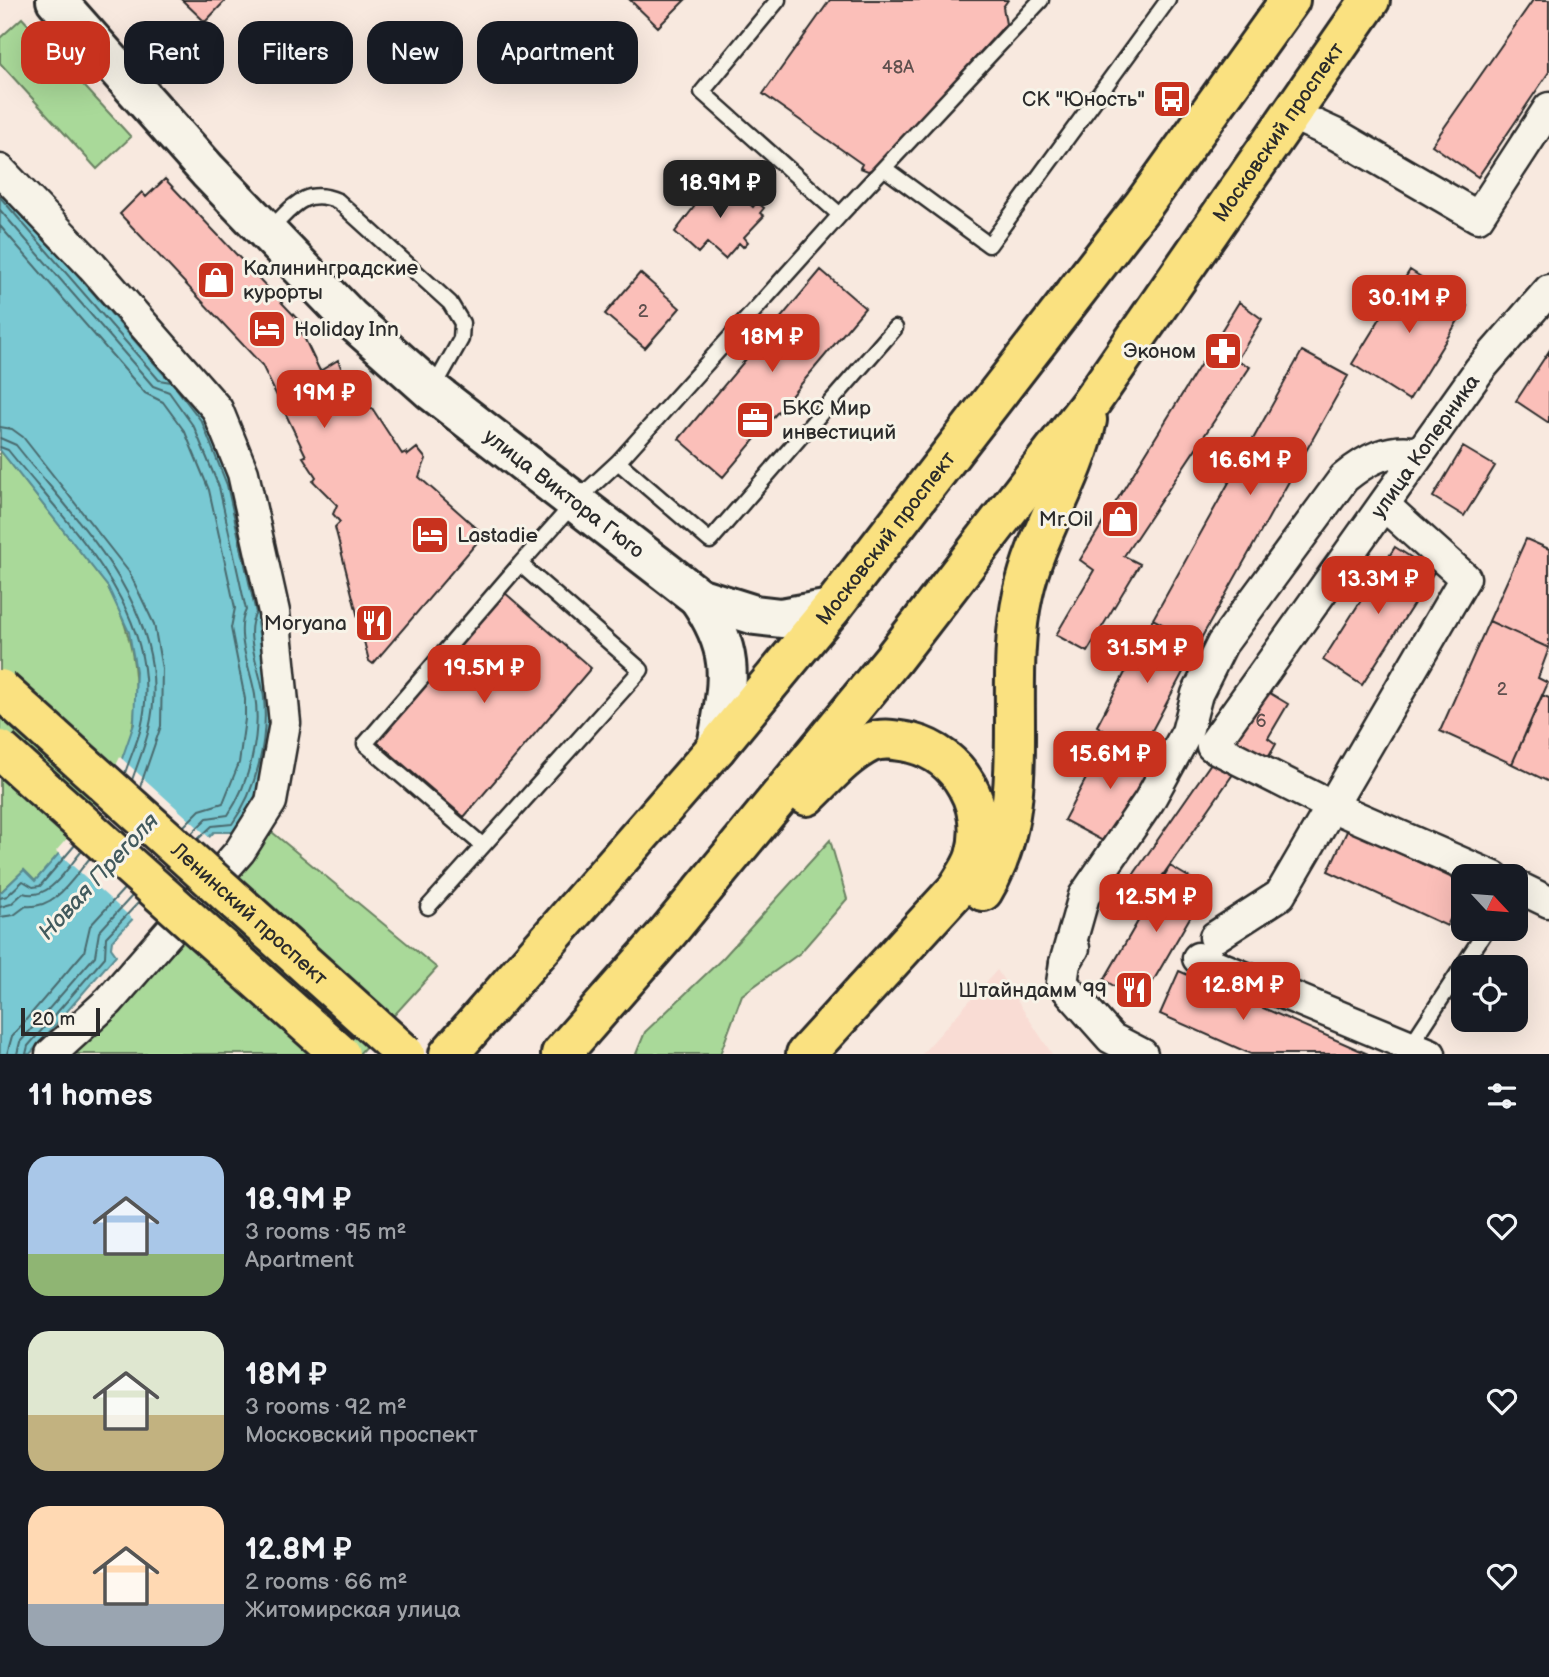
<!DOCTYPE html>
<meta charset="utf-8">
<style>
:root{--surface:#171b24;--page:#242831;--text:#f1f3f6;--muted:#9ea1a6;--accent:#c8321e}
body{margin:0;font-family:"Balsamiq Sans",sans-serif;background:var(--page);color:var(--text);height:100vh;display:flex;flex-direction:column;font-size:26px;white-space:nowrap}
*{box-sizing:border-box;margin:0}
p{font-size:23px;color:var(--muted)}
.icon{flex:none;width:38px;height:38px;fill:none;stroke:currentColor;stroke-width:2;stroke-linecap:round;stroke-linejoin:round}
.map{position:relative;height:1054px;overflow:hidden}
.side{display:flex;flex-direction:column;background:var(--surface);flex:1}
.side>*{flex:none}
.banner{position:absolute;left:21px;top:21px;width:700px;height:63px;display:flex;gap:14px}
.needle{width:46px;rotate:116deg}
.controls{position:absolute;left:1451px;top:864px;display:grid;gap:14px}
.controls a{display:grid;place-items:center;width:77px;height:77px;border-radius:14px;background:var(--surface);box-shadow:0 7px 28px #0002;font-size:35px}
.scale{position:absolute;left:21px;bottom:18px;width:79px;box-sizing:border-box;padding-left:7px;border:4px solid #2b2b2b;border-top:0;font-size:19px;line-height:24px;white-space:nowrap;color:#2b2b2b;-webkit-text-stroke:5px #f7f3e8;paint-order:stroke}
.price{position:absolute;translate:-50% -60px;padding:0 16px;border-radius:14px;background:var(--accent);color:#fff;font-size:23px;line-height:46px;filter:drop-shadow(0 2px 4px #0008)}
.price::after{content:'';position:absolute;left:50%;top:42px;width:21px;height:16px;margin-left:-10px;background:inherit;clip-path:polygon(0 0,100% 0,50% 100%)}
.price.current{background:#222;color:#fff}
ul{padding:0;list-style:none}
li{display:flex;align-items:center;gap:21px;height:175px;padding:0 28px}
li span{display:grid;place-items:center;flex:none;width:196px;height:140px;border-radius:21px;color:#555}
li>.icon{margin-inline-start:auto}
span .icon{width:84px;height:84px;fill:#fffc;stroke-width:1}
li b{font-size:30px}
h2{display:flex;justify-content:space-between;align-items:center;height:84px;padding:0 28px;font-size:30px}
.pill{padding:0 24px;border-radius:21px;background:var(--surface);box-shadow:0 7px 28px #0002;font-size:24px;line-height:63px}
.pill.current{background:var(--accent);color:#fff}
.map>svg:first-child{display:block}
.built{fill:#f9dcd4}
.green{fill:#a9d999;stroke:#6a8262;stroke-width:2}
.water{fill:#79c9d3;stroke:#5a8a90;stroke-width:2}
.pier{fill:#f8e9df}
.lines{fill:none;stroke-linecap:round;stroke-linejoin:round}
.shore{stroke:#4a6a6e;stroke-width:2}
.building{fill:#fbbfb9;stroke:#2b2b2b;stroke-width:2}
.lane-casing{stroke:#2b2b2b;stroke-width:19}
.street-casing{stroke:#2b2b2b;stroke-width:35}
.secondary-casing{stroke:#2b2b2b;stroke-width:44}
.primary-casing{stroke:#2b2b2b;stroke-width:44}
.lane{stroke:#f7f3e8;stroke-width:14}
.street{stroke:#f7f3e8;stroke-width:30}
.secondary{stroke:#f7f3e8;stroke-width:38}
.primary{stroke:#fae180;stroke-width:38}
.tram{stroke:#2b2b2b;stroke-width:2}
.primary-bridge-casing{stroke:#2b2b2b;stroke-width:44;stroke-linecap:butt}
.primary-bridge{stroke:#fae180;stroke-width:38}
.labels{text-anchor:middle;stroke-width:6;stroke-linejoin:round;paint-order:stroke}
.number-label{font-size:18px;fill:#5f504e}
.poi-label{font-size:21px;fill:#2b2b2b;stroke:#f7f3e8;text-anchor:end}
.street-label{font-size:21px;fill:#2b2b2b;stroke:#f7f3e8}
.water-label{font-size:23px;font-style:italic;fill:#425a5d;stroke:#f7f3e8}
</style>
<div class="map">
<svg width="1549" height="1054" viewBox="0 0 1549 1054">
<rect width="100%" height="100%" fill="#f8e9df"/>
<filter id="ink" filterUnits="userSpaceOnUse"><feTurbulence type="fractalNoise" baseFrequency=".0143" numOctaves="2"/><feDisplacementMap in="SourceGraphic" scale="14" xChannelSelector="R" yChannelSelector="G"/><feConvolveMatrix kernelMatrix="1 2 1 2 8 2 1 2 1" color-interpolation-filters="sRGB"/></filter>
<g filter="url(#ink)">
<path class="built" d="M997,970L1052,1054H922Z"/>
<path class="green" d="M22,18L131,137L97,169L0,63V38Z
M0,450L108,587C146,656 146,738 101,804C83,832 57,856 35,881L24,870L0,893Z
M261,823L437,968L359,1054H67Z
M830,840L847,899L800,953L742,995L720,1054H636L645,1032L723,958Z"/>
<path class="water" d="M0,186L165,376L172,371L208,419L234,483L265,622L257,623C272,702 283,761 236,832H214L112,941L111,948L116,955L30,1054H0V893L24,870L35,881L101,805L116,776L134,724L136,671L129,632L108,587L0,450Z"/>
<path class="pier" d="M120,757L212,840L135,921L56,851L98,803Z"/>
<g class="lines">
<path class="shore" d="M0,197L159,380L171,382
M0,210L153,386L169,392L194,427L219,487L246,610C234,634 251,669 255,695C261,734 250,782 228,815L207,818L192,833
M0,226L145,393L163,402L185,432L209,490L235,608L231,628L245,699V719L239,763L223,803L200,810L184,826
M176,388L202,422L227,485L256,613C242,634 262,673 264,698C268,741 257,789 232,824L212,826L198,839
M0,427L12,429L23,437L129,572L154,624L162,669L161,726L140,787
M0,438L16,445C80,526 176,614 149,729C145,746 138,763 132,780
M0,447L8,450C70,528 168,617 141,728C137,743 130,758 125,773
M0,898L7,896L23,881L33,887L40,886L75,845
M0,907L11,904L23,893C50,901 66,869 82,851
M0,917L14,915L26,906C56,909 72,879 90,858
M7,1054L12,1036L84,952L90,926L124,889
M17,1054L20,1042L95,956L99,932L132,896
M26,1054L28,1046L105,957L106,937L139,902"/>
</g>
<path class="building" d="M182,0H226L205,22Z
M630,0H685L658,27Z
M830,0H1008L1003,7L1006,24L874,169L868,171L860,168L862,164L763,94Z
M1533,0H1549V72L1478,177L1432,145Z
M721,177L753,207L757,202L764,208L760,213L764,216L744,237L748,242L743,247L739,243L725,259L707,243L698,253L675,232L694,207L689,203L695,197L699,201Z
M165,179L303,325L300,329L320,371L338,360L356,404L372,408L402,454L406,452L408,455L417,448L426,459L419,477L481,532H486L373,664L369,661L335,527L340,522L333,514L337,505L313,481L316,477L303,457L306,456L262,365L120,214L142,192L146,197Z
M821,270L865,308L723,477L679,439Z
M1410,270L1467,306L1409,400L1352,364Z
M640,273L680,308L645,348L605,314Z
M1239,302L1262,319L1237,360L1250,367L1124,556L1140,564L1087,652L1056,635L1094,570L1080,560Z
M1302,351L1348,376L1198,644L1153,619Z
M1549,351V423L1516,401Z
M1463,447L1495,466L1464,516L1433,497Z
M1526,539L1549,549V648L1489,621Z
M1395,547L1434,572L1362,685L1323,660Z
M504,592L591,668L464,817L377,742Z
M1153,619L1198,644L1140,753L1097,726Z
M1489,621L1549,648L1538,678L1548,683L1512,764L1440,731Z
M1263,689L1288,704L1268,738L1276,744L1264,765L1230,744Z
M1542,695L1549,698V782L1512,764Z
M1108,737L1157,763L1112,846L1064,820Z
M1218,753L1238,767L1140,908L1120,894Z
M1348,829L1463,883V892L1447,926L1328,871Z
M1170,866L1207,888L1141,1002L1104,980Z
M1179,971L1368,1054H1251L1160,1014Z"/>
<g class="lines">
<defs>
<path id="lane" d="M884,168L1041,0
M840,215L884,168L989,245L1168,0
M268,231C292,209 303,186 338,201L450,303L462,323L461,339L433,389
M618,462L710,541L895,328
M482,845L365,744L520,564
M428,907L641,670L520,564L576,501L618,462L840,215L702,92L778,0
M1409,1048L1487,929"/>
<g id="street">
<path d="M1291,114L1337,135L1478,217L1549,108"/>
<path d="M0,170L92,266L217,409L243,473L274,612L285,723L271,802L240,851L109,1001L51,1054"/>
<path id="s1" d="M1494,877L1331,806L1212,746L1480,369L1549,290"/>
<path d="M1516,886L1549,902"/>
<path d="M1215,937L1280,895L1465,578L1384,505"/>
<path d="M1074,948L1065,963L1062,983L1111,1038L1142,1054"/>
<path d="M1198,958L1430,1054"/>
<path d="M1065,963L1084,896L1149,801L1187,732L1197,694L1222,644L1344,478C1367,459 1389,447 1420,453"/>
</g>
<g id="secondary">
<path id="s2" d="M56,0L208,171L350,318L432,391L698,597L755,615L781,618L831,609"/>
<path d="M698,597C738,655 728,682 717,747"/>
</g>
<g id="primary">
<path d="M983,891C1037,803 1001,691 1023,594C1036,533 1074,481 1087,420"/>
<path id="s3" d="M449,1054L717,747L831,609L1144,204L1290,0"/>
<path id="s4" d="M561,1054L669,931L893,659L1092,401L1370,0"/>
<path d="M806,1054L957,889C963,879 972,867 975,856C989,807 960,755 911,743C897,740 882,737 869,743C845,755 826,778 807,796"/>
</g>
</defs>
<use href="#lane" class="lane-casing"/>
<use href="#street" class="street-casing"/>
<use href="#secondary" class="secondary-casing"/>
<use href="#primary" class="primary-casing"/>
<use href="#lane" class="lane"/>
<use href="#street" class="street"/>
<use href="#secondary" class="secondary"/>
<use href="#primary" class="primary"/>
<path class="tram" d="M0,713L378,1054"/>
<defs>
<g id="primary-bridge">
<path id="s5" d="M0,689L405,1054"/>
<path d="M0,750L340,1054"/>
</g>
</defs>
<use href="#primary-bridge" class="primary-bridge-casing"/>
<use href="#primary-bridge" class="primary-bridge"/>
</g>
</g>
<defs>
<symbol id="bus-square" viewBox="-11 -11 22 22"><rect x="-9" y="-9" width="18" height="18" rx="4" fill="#c8321e" stroke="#f7f3e8"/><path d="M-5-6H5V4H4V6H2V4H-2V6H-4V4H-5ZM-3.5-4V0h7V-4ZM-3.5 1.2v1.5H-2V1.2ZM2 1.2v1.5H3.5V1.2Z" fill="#fff"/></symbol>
<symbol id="shop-square" viewBox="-11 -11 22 22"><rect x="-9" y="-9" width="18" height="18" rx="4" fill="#c8321e" stroke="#f7f3e8"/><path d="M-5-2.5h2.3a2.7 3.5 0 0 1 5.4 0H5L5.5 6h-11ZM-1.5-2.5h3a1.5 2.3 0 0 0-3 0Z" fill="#fff"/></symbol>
<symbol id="hotel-square" viewBox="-11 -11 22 22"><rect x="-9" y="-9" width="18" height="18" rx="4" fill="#c8321e" stroke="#f7f3e8"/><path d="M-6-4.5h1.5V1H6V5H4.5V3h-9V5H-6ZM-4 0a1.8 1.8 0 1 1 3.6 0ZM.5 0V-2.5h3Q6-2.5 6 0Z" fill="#fff"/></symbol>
<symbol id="pharmacy-square" viewBox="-11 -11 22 22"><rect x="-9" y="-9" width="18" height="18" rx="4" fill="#c8321e" stroke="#f7f3e8"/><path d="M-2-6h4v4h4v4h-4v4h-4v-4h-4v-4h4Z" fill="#fff"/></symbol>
<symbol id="office-square" viewBox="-11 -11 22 22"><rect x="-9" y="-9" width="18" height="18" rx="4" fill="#c8321e" stroke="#f7f3e8"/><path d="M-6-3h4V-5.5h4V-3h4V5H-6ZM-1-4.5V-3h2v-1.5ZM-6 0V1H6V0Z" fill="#fff"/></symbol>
<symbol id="restaurant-square" viewBox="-11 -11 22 22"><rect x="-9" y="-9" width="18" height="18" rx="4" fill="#c8321e" stroke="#f7f3e8"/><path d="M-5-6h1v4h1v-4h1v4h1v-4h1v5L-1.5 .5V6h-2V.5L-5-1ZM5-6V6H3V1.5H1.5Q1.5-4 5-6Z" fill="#fff"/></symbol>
</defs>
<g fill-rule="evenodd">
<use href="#bus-square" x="1150" y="77" width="44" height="44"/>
<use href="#shop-square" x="194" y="258" width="44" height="44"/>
<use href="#hotel-square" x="245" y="307" width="44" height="44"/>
<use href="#pharmacy-square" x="1201" y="329" width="44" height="44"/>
<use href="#office-square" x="733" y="398" width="44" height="44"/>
<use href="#shop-square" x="1098" y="497" width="44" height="44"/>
<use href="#hotel-square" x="408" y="513" width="44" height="44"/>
<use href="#restaurant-square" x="352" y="601" width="44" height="44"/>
<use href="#restaurant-square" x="1112" y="968" width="44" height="44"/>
</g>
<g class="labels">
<g class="number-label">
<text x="898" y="73">48А</text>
<text x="643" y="317">2</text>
<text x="1502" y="695">2</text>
<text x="1261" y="727">6</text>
</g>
<g class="poi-label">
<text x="1145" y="106">СК "Юность"</text>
<text x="243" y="275" text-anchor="start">Калининградские<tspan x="243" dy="24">курорты</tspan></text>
<text x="294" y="336" text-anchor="start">Holiday Inn</text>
<text x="1196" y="358">Эконом</text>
<text x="782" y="415" text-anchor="start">БКС Мир<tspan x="782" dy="24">инвестиций</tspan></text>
<text x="1093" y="526">Mr.Oil</text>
<text x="457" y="542" text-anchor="start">Lastadie</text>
<text x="347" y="630">Moryana</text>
<text x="1107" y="997">Штайндамм 99</text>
</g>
<g class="street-label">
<text dy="7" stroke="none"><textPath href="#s4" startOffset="1169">Московский проспект</textPath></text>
<text dy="7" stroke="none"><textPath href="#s1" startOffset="679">улица Коперника</textPath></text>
<text dy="7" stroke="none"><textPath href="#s2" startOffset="710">улица Виктора Гюго</textPath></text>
<text dy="7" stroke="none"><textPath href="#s3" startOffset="676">Московский проспект</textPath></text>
<text dy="7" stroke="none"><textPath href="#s5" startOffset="336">Ленинский проспект</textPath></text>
</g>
<g class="water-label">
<text transform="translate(98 876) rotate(-47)" y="8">Новая Преголя</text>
</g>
</g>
</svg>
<div class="controls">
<a><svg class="needle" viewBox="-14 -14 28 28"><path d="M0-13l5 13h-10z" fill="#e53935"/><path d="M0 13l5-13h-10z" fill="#9ea1a6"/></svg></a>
<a><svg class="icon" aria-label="locate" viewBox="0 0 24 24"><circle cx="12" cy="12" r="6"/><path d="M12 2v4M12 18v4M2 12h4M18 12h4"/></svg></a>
</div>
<div class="scale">20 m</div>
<b class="price current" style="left:720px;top:220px">18.9M ₽</b>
<b class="price" style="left:1409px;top:335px">30.1M ₽</b>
<b class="price" style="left:772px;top:374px">18M ₽</b>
<b class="price" style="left:324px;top:430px">19M ₽</b>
<b class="price" style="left:1250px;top:497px">16.6M ₽</b>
<b class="price" style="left:1378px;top:616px">13.3M ₽</b>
<b class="price" style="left:1147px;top:685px">31.5M ₽</b>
<b class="price" style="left:484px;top:705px">19.5M ₽</b>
<b class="price" style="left:1110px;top:791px">15.6M ₽</b>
<b class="price" style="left:1156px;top:934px">12.5M ₽</b>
<b class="price" style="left:1243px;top:1022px">12.8M ₽</b>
<div class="banner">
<a class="pill current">Buy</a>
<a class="pill">Rent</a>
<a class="pill">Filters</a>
<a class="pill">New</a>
<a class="pill">Apartment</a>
</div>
</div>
<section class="side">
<h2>11 homes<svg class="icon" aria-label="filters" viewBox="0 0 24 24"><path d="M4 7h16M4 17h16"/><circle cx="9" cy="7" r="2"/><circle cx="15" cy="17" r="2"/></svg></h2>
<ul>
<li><span style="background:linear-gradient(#a9c7e8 70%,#8fb573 0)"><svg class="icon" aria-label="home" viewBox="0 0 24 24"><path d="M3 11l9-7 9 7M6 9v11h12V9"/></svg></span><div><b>18.9M ₽</b><p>3 rooms · 95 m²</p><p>Apartment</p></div><svg class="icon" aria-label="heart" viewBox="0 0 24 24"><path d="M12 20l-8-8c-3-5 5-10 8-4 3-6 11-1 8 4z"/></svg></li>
<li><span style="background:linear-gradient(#dfe7d0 60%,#c2b280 0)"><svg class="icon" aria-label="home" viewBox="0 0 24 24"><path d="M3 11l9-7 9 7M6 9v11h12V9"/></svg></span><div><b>18M ₽</b><p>3 rooms · 92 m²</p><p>Московский проспект</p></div><svg class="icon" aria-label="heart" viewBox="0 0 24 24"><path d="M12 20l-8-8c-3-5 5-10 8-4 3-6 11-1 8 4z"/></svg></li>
<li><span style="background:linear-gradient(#ffd9b3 70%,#9aa5b1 0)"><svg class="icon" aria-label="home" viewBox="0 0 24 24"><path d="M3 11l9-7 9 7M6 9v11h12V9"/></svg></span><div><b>12.8M ₽</b><p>2 rooms · 66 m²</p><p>Житомирская улица</p></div><svg class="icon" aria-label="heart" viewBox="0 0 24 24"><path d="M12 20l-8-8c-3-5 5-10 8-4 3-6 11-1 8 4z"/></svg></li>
</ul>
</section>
